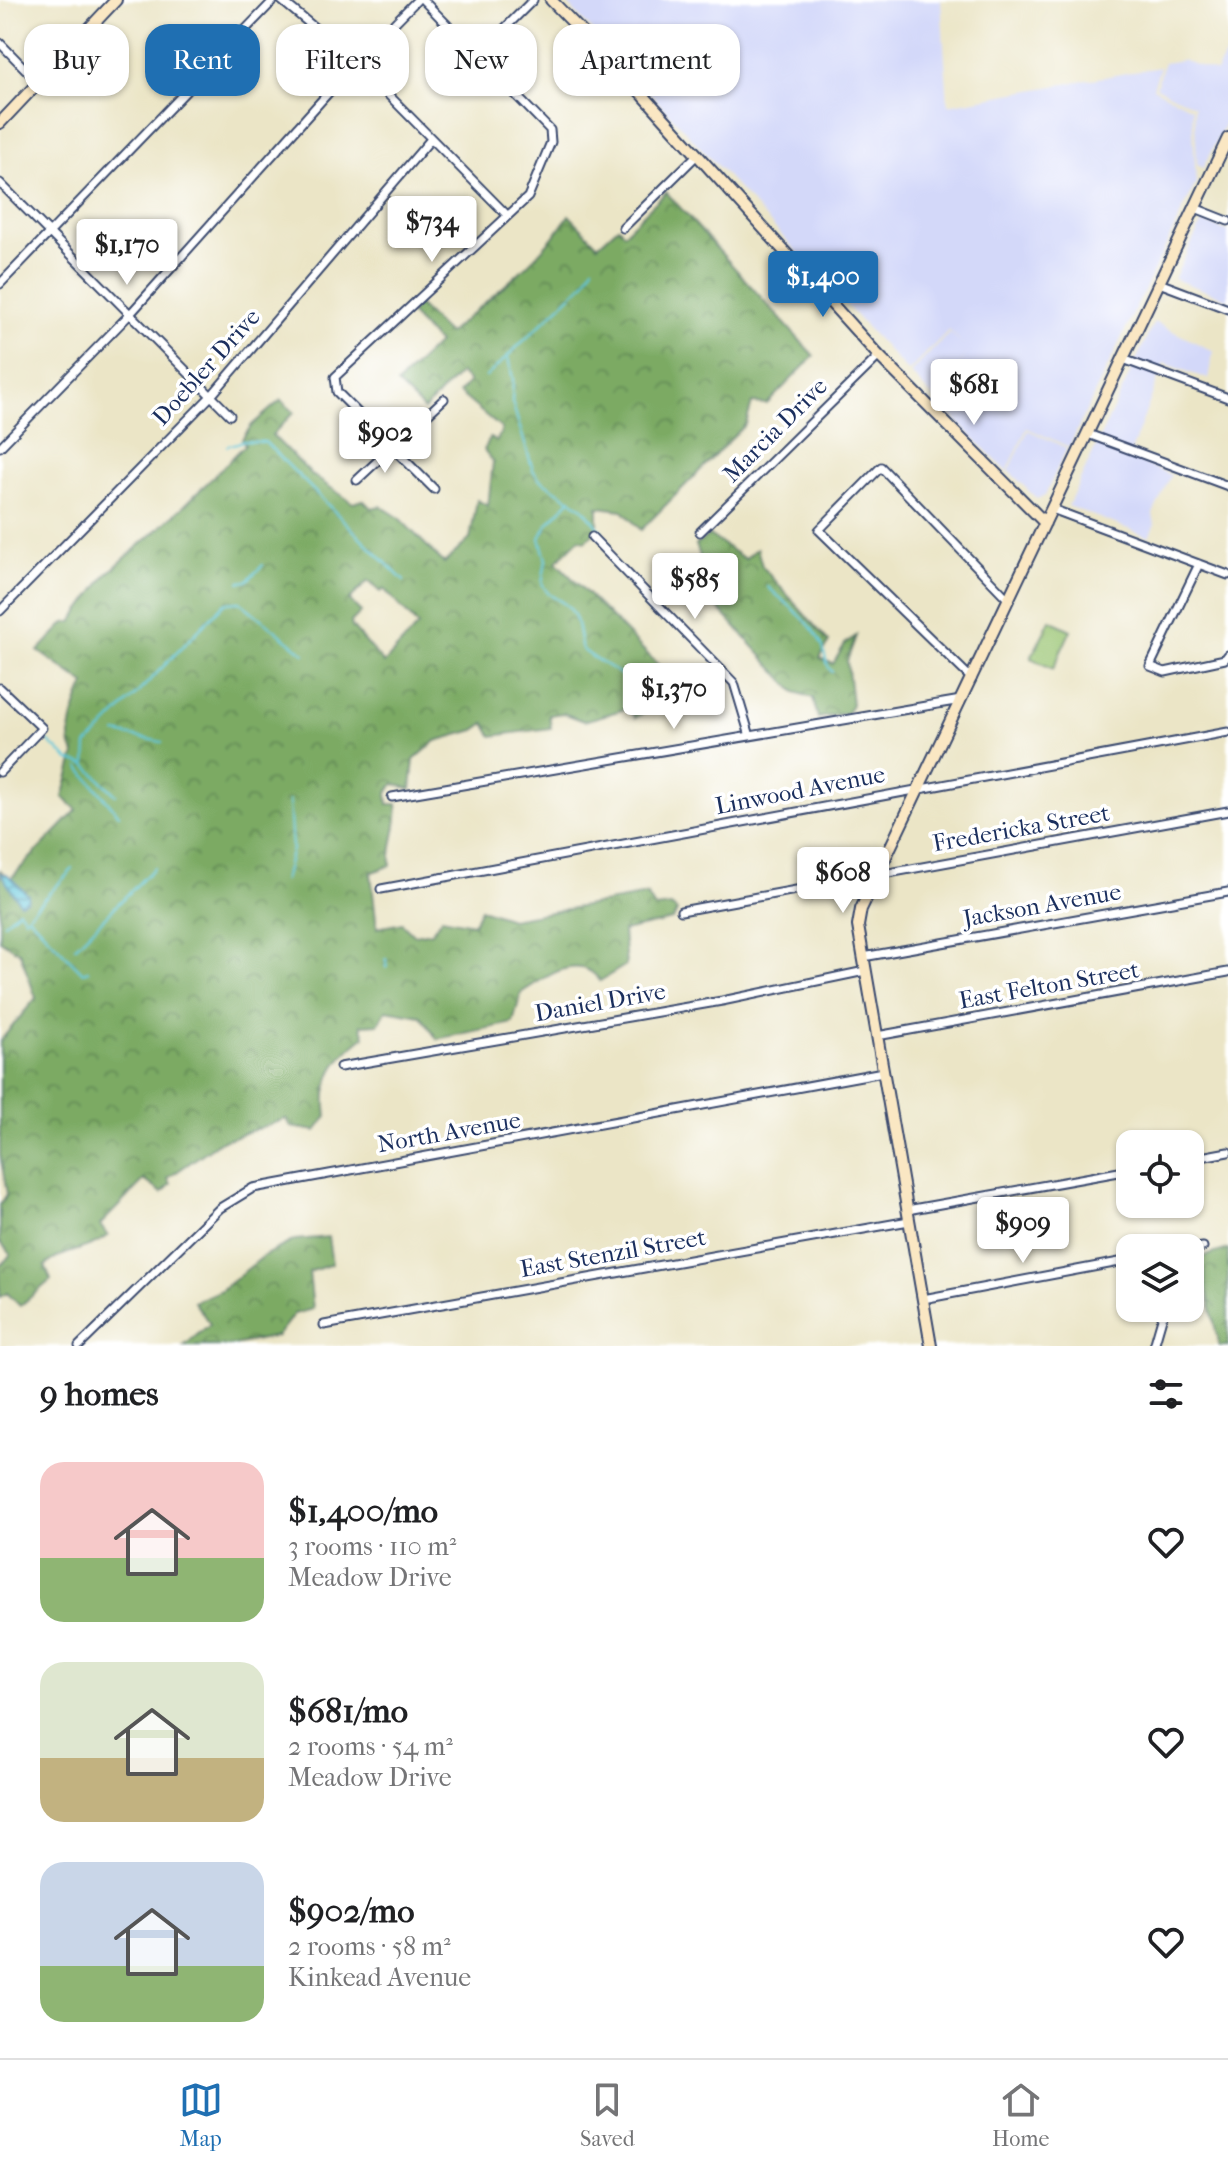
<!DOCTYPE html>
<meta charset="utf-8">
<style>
:root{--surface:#fff;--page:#f6f6f6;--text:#202124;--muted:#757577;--line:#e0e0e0;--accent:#1f6fb2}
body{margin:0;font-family:"IM FELL French Canon",serif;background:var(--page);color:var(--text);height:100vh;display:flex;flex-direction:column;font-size:30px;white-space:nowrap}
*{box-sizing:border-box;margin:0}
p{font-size:26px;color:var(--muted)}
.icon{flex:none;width:44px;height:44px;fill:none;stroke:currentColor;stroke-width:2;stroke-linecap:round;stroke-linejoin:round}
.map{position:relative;height:1346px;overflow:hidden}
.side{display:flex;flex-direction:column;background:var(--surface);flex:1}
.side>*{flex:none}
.banner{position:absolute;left:24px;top:24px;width:800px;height:72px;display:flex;gap:16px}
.fabs{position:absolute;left:1116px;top:1130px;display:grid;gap:16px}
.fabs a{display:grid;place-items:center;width:88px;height:88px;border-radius:16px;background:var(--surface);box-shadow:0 2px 6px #0004;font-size:40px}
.price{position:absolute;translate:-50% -68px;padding:0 18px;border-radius:8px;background:#fff;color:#222;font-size:26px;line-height:52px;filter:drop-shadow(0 2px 4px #0008)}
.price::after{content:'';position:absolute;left:50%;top:48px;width:24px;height:18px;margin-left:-12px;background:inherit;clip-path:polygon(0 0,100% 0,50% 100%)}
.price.current{background:var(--accent);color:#fff}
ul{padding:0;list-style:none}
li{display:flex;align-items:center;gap:24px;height:200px;padding:0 40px}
li span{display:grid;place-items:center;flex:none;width:224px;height:160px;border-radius:24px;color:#555}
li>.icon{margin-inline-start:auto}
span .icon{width:96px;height:96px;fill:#fffc;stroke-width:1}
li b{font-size:34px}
h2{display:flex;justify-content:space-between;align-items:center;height:96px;padding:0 40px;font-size:34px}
.pill{padding:0 28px;border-radius:24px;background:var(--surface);box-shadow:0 2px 6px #0004;font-size:28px;line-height:72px}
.pill.current{background:var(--accent);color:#fff}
.tabs{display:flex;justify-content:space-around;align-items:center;height:112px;border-top:2px solid var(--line);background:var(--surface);font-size:22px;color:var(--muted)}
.tabs a{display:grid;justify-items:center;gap:4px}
.tabs .current{color:var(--accent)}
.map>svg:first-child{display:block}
.built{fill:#d3d8f9}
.grass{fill:url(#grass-tufts);stroke:#5a7a68;stroke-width:2}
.forest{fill:url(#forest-crowns);stroke:#4b6c61;stroke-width:2;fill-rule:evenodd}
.water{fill:url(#water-rules);stroke:#3d7b9c;stroke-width:2}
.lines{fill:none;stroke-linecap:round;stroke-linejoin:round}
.stream{stroke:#5fc7db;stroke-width:2}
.street-casing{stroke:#3a4a6e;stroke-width:11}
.secondary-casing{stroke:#3a4a6e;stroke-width:14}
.street{stroke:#fff;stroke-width:7}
.secondary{stroke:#fae7c3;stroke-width:10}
.labels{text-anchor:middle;stroke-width:7;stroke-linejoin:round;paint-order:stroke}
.street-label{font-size:24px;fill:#1b2f5e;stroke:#fff}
</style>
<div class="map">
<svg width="1228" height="1346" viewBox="0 0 1228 1346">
<defs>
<pattern id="grass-tufts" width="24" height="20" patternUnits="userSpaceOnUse" patternTransform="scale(2)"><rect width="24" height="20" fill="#9ac572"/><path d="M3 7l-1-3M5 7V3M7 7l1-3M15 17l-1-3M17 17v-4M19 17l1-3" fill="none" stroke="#7da061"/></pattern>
<pattern id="forest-crowns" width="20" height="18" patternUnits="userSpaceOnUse" patternTransform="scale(2)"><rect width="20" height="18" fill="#7baa64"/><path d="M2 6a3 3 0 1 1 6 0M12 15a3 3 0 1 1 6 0" fill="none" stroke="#648b56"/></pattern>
<pattern id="water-rules" width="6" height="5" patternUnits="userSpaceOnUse" patternTransform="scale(2)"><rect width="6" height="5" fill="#5fc7db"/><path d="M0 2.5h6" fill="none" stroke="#4ea2b5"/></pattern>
</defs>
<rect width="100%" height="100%" fill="#fff"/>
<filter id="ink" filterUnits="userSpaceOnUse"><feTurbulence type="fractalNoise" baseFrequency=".0125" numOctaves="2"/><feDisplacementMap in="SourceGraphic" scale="16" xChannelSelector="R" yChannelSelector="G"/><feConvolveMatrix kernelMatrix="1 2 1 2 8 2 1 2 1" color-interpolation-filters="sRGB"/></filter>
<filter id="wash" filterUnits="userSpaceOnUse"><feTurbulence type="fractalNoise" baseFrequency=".006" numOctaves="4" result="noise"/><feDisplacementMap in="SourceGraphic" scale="32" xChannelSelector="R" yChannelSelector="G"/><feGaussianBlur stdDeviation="1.8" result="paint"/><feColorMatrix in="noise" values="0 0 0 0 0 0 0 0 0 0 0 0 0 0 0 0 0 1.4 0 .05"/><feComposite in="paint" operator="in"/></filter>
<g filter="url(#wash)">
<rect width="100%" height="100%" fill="#ebe5c6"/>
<path class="built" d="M564,0H941L948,105L1160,67L1153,88L1192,108L1196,183L1069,447L1027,428L1007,472L940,404L968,348L939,404L910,373L950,332L964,345L949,330L908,372Z
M1228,51V117L1203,168L1197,165L1194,106L1156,87L1164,63L1182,60L1216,72Z
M1202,222L1228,231V299L1174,279Z
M1154,322L1213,351L1208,379L1164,363L1129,457L1171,475L1153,514L1155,524L1149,537L1068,506Z
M1028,430L1067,448L1045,495L1037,499L1009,471Z"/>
<path class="grass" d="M1050,620L1071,630L1053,669L1031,658Z"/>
<path class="forest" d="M666,192L814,356L767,404L752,403L746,424L641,530L622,510L598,507V534L593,533L586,541L579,539L556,562L692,699L652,707L635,718L629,708L584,721L563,713L549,715L551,728L492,736L485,723L475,730L436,741L414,760L411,789L394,784L387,793L388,804H397C400,825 389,844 391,865L371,873L377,928L402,923L414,935L431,932L442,918L473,924L481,909L511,919L647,895L655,908L671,906L677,911L673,920L623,931L626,965L600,981C579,951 543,978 521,993L513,1023L437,1039L421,1016L386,1010L378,1024L361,1025L365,1036C336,1058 321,1078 327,1116L316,1131L291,1127L286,1119L221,1141L168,1178L171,1184L162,1193L144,1180L100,1225L108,1236C89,1251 64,1249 45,1266L51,1280L20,1306L7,1293L0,1297V1267L11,1254L0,1242V1205L7,1194L0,1155V1041L36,998L20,953L0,940V870L10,879L77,810L63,797L75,754C62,737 77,702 85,684L38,651L65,623L72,622L107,574L184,506L245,445L242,439L252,425L281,400L294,412L272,435L312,475L353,503L363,500L371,508L381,506L398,517L444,563L470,539L477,500L488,506L493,462L484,450L490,438L497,441L502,429L459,393L469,382L460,373L424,410L397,384L438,343L410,314L418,305L448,334C489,298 539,262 569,215L598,245L618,227L624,233ZM368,581L381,592L384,589L418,626L384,663L352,627L351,622L361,612L349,600Z
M709,535L745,559L757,548L762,566L829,642L820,658L833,664L845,644L856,636L847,661L852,704L847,713L818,718L813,698L795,692L687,574L700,556L696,545Z
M328,1237L332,1264L309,1272L313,1309L294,1314L277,1336L229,1346H184L210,1324L194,1302L221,1290L265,1255L295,1240Z
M1228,1249V1346H1219L1200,1258Z"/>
<path class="water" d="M1,874H7L28,895L27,900L20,903Z"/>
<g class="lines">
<path class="stream" d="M508,358L513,379L512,402L533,470L539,479L583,508L602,531
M486,377L585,282L593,267
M227,446L244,441L265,442L404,581
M571,499L547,525L540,538L546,560L542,583C548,598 555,596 566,605C579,614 578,635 582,649C601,667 637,673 635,704
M240,582L247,581L263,565
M768,587C785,603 811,621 821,643C827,653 823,662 832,672
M634,687L652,692
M116,733L162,742
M48,741L69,760L86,765L116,795
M86,765L87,745L225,603L240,602L305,654
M79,767L119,815
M284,880L292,849L289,801
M29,917L83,973L88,971
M4,923L19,910L25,918L73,869
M75,947L154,868
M386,959L387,968"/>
</g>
</g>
<g filter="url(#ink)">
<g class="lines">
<defs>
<path id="street" d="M281,0L356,62L507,215
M423,0L550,130L551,142L528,197L335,377L337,392L434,489
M0,43L39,83
M478,55L533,0
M0,183L230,415
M1195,208L1228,221
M623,228L697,155
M1159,283L1228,309
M0,284L274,0
M1123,359L1228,398
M1088,434L1228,486
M0,447L131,313L356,62L417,0
M357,480L444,399
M1052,509L1228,575
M700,532L879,356
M592,537L734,683L749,733
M1199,564L1150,666L1165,672L1225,659L1228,655
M0,611L212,395L431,139
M972,679L819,530L881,467L1007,598
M0,688L42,728L0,772
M392,797L961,700
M381,889L1228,732
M681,911L1228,811
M863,957L1228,892
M877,1036L1228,972
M340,1067L722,1001L865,971
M1190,1159L1228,1152
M907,1210L1130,1170
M1190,1249L1203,1247
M923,1299L1130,1260
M324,1325L909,1221
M79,1346L220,1208L253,1188L883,1072
M1154,1346L1165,1308"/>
<path id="secondary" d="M551,0L644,96L879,356L1045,523
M0,123L116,0
M931,1346L858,926L861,909L1228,138"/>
</defs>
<use href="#street" class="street-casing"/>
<use href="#secondary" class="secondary-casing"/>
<use href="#street" class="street"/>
<use href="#secondary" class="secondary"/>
</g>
</g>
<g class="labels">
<g class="street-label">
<text transform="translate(206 367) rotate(-48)" y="8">Doebler Drive</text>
<text transform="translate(775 430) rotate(-45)" y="8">Marcia Drive</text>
<text transform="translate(800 790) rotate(-11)" y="8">Linwood Avenue</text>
<text transform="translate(1021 828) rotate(-10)" y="8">Fredericka Street</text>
<text transform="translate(1042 905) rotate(-10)" y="8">Jackson Avenue</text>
<text transform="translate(1049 985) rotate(-10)" y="8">East Felton Street</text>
<text transform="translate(600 1002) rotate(-10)" y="8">Daniel Drive</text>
<text transform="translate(449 1132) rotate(-10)" y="8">North Avenue</text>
<text transform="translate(613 1253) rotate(-10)" y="8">East Stenzil Street</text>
</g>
</g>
</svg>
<div class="fabs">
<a><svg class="icon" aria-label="locate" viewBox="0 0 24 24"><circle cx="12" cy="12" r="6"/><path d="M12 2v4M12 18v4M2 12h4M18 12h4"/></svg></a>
<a><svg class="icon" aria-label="layers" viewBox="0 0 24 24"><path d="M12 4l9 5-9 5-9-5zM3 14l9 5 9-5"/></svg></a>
</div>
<b class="price" style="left:432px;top:264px">$734</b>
<b class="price" style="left:127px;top:287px">$1,170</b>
<b class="price current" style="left:823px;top:319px">$1,400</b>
<b class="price" style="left:974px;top:427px">$681</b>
<b class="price" style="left:385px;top:475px">$902</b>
<b class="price" style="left:695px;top:621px">$585</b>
<b class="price" style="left:674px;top:731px">$1,370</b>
<b class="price" style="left:843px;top:915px">$608</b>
<b class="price" style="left:1023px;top:1265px">$909</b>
<div class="banner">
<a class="pill">Buy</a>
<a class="pill current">Rent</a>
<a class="pill">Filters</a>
<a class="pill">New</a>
<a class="pill">Apartment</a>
</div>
</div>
<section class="side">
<h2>9 homes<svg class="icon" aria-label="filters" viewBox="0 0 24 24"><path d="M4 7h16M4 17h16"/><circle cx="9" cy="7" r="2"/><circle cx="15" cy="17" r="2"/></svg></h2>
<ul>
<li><span style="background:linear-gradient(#f6c9c9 60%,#8fb573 0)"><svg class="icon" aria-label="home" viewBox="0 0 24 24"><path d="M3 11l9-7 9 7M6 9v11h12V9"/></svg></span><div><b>$1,400/mo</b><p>3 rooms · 110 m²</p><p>Meadow Drive</p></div><svg class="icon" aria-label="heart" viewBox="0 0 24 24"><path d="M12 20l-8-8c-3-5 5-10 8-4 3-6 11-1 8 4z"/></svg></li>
<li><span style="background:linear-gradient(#dfe7d0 60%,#c2b280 0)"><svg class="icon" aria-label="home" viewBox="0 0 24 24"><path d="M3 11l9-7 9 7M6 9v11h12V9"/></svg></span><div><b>$681/mo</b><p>2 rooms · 54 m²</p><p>Meadow Drive</p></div><svg class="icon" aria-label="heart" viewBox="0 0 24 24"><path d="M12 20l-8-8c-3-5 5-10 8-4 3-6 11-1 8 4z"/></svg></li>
<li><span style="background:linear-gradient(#c9d6e8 65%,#8fb573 0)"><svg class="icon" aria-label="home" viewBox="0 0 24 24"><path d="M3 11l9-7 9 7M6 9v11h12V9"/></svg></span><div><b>$902/mo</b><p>2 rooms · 58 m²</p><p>Kinkead Avenue</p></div><svg class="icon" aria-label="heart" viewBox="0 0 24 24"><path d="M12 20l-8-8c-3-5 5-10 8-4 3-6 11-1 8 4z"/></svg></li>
</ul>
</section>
<nav class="tabs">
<a class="current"><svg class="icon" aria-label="map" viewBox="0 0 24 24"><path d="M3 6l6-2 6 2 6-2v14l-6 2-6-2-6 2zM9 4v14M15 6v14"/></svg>Map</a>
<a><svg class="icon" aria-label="saved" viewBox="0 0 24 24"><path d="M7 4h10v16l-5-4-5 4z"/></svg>Saved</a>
<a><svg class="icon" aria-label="home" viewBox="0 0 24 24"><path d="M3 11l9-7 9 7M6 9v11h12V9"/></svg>Home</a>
</nav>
